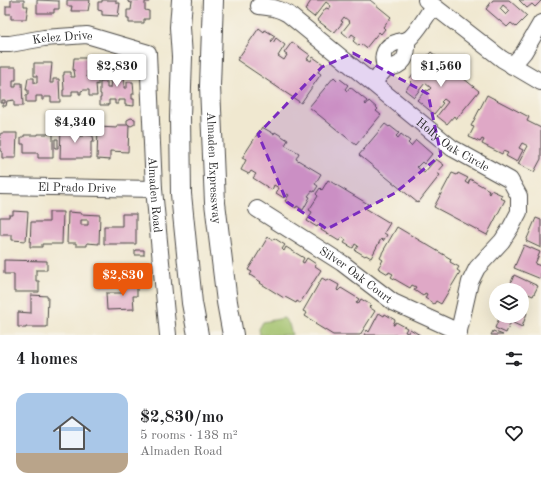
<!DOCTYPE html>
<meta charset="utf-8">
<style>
:root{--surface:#fff;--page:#f2f2f2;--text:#202124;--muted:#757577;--line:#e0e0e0;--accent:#ea580c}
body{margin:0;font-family:"Old Standard TT",serif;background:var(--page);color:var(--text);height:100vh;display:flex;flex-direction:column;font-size:15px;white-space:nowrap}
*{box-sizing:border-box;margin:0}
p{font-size:13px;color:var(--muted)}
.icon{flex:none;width:22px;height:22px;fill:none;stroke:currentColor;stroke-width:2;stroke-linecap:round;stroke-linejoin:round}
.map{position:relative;height:335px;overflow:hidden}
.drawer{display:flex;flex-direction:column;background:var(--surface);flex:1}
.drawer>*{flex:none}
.buttons{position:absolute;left:489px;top:283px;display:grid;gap:8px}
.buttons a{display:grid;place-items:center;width:40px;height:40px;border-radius:50%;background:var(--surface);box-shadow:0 4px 16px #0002;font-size:20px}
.price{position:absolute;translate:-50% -34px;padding:0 9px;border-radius:4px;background:#fff;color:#222;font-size:13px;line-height:26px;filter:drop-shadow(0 1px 2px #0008)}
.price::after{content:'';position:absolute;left:50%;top:24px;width:12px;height:9px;margin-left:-6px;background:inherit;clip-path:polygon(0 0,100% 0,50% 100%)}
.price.on{background:var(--accent);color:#fff}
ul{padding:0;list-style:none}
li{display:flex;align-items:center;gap:12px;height:100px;padding:0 16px}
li+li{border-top:1px solid var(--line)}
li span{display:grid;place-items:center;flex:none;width:112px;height:80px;border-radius:12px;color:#555}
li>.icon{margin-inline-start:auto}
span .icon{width:48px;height:48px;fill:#fffc;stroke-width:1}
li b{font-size:17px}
h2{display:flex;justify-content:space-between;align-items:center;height:48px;padding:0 16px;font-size:17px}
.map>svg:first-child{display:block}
.pitch{fill:#9fbf68;stroke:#65754a}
.building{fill:#dfa8c6;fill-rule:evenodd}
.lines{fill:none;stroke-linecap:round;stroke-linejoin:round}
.minor-casing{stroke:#494744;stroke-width:18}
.major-casing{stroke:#494744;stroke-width:22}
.minor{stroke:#fff;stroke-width:16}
.major{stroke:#fff;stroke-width:20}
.marked{fill:#7b2cbf;fill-opacity:0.2;stroke:#7b2cbf;stroke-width:3;stroke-dasharray:8 5;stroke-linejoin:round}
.labels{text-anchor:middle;stroke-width:3;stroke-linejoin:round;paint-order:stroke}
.street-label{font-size:12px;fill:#2b2b2b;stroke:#f7f3e8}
</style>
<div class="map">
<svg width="541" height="335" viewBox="0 0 541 335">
<rect width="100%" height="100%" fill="#f7f3e8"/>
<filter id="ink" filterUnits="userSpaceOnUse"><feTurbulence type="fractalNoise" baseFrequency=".025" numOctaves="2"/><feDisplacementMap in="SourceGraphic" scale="8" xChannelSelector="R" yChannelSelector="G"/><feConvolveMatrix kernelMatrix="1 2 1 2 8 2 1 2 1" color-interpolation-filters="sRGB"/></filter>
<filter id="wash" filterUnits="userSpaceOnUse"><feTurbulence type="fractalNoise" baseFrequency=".012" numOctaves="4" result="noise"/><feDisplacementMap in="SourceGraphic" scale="16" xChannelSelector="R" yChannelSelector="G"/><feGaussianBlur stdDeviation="0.9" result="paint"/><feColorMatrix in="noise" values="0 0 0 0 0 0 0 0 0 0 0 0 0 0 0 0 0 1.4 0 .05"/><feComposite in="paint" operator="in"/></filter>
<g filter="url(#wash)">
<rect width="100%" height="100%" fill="#f0e8d0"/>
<path class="pitch" d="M284,318L289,324L292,335H260L259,329L263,322Z"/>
<g id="blocks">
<path class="building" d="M11,0H24V6H28L26,19H11V14H6V6H11Z
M37,0L59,1V9H54V13H37Z
M67,0H90L88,11H71L72,6H67Z
M102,0H116V3H120L118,16L102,15V11L98,10V2H102Z
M128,0H149V2H145V10L149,11V19H144V23H129V19H127V10H131L132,3L128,2Z
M310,0H370L391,17L383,27L385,29L381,34L379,32L366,48L361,44L359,46L353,41L356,37L352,34L349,38L342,32L350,22L344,17L341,21L343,22L334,33L317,20L326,8L329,9L331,6L326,2L314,17L305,10L311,1Z
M493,0H509L527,16L516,27L511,23L507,27L486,9ZM503,5L510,11L506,15L500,9Z
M519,0H541V1L535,7L532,4L527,8Z
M259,28L264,32L265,30L275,36L271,41L273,43L276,38L285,45L278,56L284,60L287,55L284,53L292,42L310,55L307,59L311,61L313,57L323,64L318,72L321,74L301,103L237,60Z
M394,50L399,51L398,59H393L391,54Z
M431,52L479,91L456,119L454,116L447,124L437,116L448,102L444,99L441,102L443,103L434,114L417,100L426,90L428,91L431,88L425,83L414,97L405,90L412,82L409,79L420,66L418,65L422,60H424Z
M74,58H91V70L87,71V77H91V73H96V76H98V85L96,84L97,96H89V90H84L81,91V94H79V91H72V96H63V90H64L63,75H64V72H71V77H75L74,70H73Z
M34,63H52L50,83H53V79H59L60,102H51V97H44V100H42V96H36V102H26V95H28V90H26L28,78H34V83H37V76H34Z
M0,67H16V80H13V87H16V83H22L23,106H14V100L7,101L6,106H3V103H5V100H2V103H0Z
M107,67H125L124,88H127V82H133L134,94H132V99H134V106L125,105V100H118V104H115V100H109V105H100V98H101V94H100V82H107V88H110L111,80H107Z
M334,77L338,81L340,79L348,85L345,89L347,91L350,87L367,101L365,104L366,105L369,101L378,109L376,111L381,115L356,145L309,107Z
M487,95L529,117L527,121L541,128V159L534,172L518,164L528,146L522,143L519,148L523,150L517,162L506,156L508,153L503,151L502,154L482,144L484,140L482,139L480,142L469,137L474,127L471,126Z
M131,118L135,119V124L131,126L127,124V120Z
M385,124L389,127L390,126L399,133L396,136L398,138L401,134L410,141L408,143L411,146L416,140L432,154L424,164L422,162L417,167L424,173L436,159L444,165L437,173L440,175L418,203L359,155Z
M117,125H129L128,152L110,151V160L97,159L98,127L117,128Z
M61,127L80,128L79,136H83V134L93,136L94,142H91V158H60Z
M262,127L274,134L275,132L288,140L285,145L299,153L296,159L321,174L315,184L318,186L314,192L312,191L308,196L310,197L303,210L297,206L296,208L285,201L289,195L287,194L284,198L276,193L279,188L274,185L272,190L253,178L256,174L251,171L249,174L241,170L246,160L242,158Z
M2,133H17L16,158H2V151H0V134Z
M38,134H53V158H38V153H24V144H21V137H24V135H38Z
M55,139H58V148H55Z
M452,173L457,175L458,173L468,178L465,182L468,184L470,179L489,190L488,193L489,194L491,190L502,195L500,198L505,200L487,235L434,207Z
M328,180L368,204L365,208L390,223L384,233L387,235L383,241L381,239L371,258L366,255L365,256L355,250L358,246L355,244L353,248L344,243L346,240L342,237L339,241L321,230L323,226L319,224L317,227L307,221L312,212L309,210L318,196L316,194L320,188L322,190Z
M13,211L28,212L26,241L12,240V235H0V217H9V215H13Z
M49,212H63L62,244H42V247H30L31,222H49Z
M68,212L81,213V214L100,215L99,244L87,243V246H76V243H67ZM81,220H88V225H81Z
M122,214H136V244H104V226H122Z
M536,218L541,220V248L526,241Z
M397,227L451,259L450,262L459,267L457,270L460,272L441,304L436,301L434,304L425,298L427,294L425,293L423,296L414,290L416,287L412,285L410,288L391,277L393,274L389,272L388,274L378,268L383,260L380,258L382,254V253Z
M268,237L273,240L274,238L285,245L282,249L284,251L286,247L304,258L302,262L304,263L307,258L316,264L315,266L321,270L300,303L297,301L296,303L285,297L284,298L260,283L261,282L250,275L252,272L248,270Z
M524,245L540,252L535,264L541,266V279L514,268Z
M135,250H144V255H135Z
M4,260L47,261V270H36V281H39V292H14V274H4Z
M115,267H130V274H117V287H99V273H115Z
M514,275L538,286L533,296L523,292L522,295V290H508Z
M322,278L327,281L328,279L339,285L337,290L338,291L341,288L359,299L356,303L358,304L361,299L371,305L369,307L375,311L360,335H333L315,324L316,323L305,316L307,313L303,311Z
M122,281H137V296H133L134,309L107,310L106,293H123Z
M31,295L48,296L47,327H26V328H22V327H18V312L31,313Z
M522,311L527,313L522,327L511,322L506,333L495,328L500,316H522Z
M379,313L384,316L385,314L395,320L393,325H394L396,322L407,328L405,332L408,333L410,329L420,335H364L367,330L369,332Z
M493,331L503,335H491Z"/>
</g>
</g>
<g filter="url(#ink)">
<use href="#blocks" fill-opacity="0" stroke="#494744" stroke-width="1"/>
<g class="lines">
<defs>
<g id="minor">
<path d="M426,0L502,59L541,82"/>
<path id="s1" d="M259,6C270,7 278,8 288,14L452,148L510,180L519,196V212L511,227L502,241L477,268L470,282L458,335"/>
<path id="s2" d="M0,44H10L44,38L87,35L148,53L154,189L168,335"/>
<path d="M512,66L524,52L541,23"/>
<path d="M386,68C380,56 385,45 398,42C400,41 404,41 407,40C414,37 428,14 433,6"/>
<path d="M379,76L386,68C404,67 408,57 407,40"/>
<path id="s3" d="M0,186L154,189"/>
<path id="s4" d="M257,209L342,263L393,302L459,332"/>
</g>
<g id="major">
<path d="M182,0L180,27L182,57L180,117L181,194L192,303L198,335"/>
<path id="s5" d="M213,0L210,86L215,203L227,302L233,335"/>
</g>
</defs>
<use href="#minor" class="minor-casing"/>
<use href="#major" class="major-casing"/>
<use href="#minor" class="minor"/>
<use href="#major" class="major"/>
</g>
</g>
<path class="marked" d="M353,53L428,94L441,155L395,193L327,229L287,202L258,134L322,67Z"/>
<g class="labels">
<g class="street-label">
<text dy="4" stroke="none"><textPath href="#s2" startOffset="63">Kelez Drive</textPath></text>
<text dy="4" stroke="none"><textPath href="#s1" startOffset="241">Holly Oak Circle</textPath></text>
<text dy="4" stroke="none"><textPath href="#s5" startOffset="168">Almaden Expressway</textPath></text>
<text dy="4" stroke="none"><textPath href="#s3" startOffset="77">El Prado Drive</textPath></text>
<text dy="4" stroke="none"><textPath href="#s2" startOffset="293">Almaden Road</textPath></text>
<text dy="4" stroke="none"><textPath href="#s4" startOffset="119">Silver Oak Court</textPath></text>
</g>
</g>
</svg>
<div class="buttons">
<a><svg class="icon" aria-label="layers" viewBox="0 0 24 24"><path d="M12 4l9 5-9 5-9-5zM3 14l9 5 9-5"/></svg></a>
</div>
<b class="price" style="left:117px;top:88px">$2,830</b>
<b class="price" style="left:441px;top:88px">$1,560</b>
<b class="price" style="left:75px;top:144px">$4,340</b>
<b class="price on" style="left:123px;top:297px">$2,830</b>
</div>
<section class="drawer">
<h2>4 homes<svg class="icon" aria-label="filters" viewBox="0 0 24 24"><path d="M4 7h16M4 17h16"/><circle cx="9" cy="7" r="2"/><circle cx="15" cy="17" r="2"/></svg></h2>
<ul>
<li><span style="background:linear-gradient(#a9c7e8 75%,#b9a48a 0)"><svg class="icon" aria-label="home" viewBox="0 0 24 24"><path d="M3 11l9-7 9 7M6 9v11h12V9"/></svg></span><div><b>$2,830/mo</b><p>5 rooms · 138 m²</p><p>Almaden Road</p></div><svg class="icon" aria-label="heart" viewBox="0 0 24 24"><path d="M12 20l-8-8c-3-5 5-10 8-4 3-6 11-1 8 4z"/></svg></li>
</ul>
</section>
